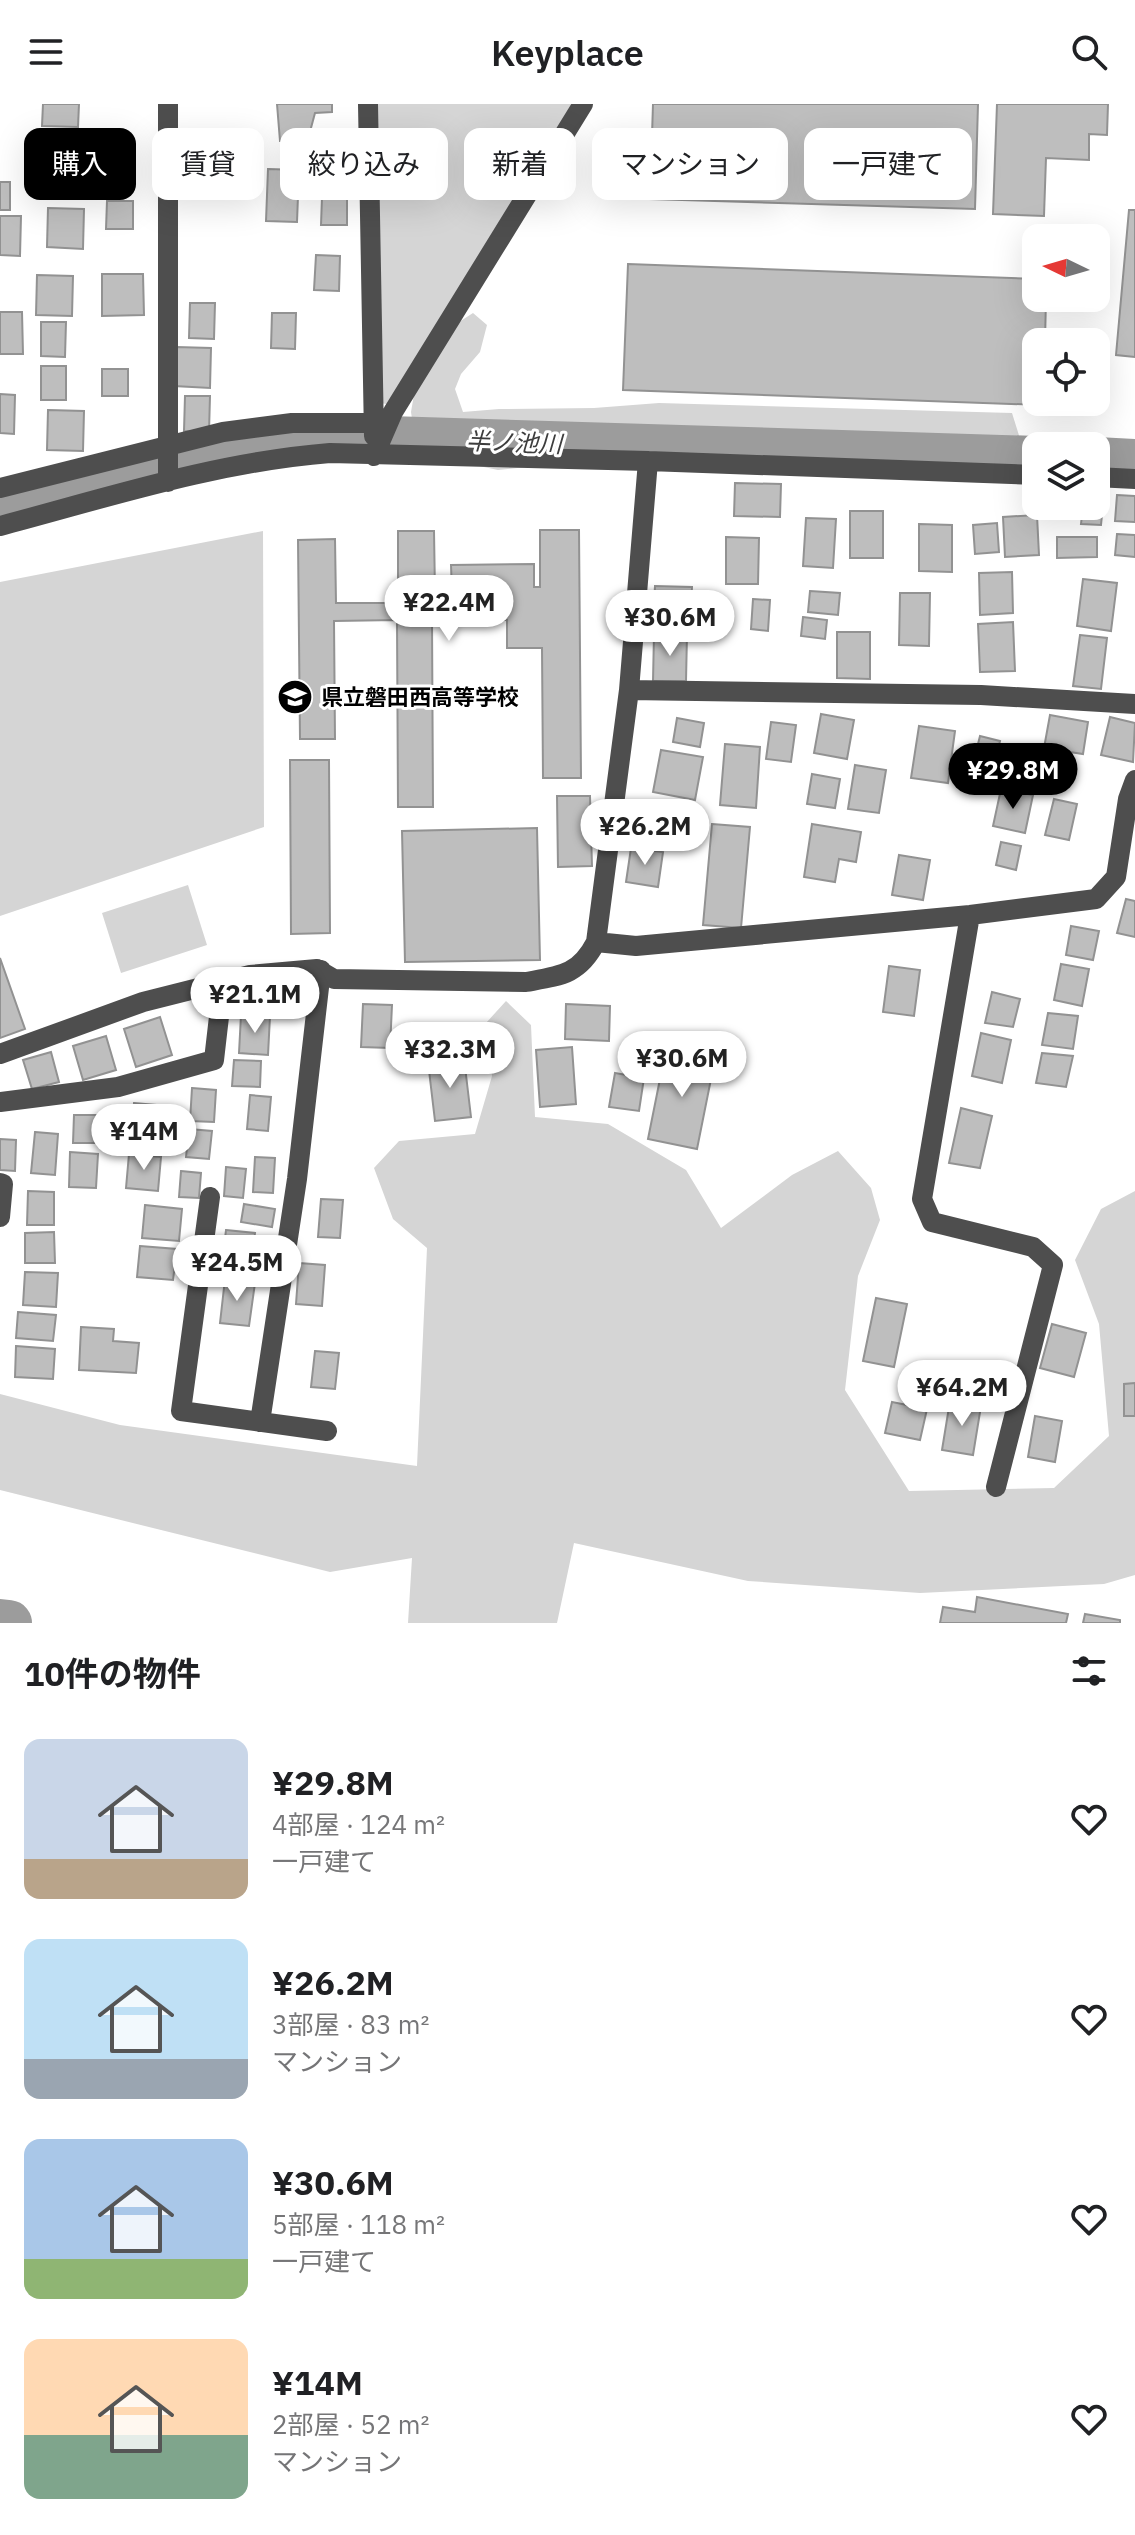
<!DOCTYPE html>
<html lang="ja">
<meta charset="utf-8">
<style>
:root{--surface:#fff;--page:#f2f2f2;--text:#202124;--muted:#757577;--accent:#000}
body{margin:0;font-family:"IBM Plex Sans","Noto Sans JP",sans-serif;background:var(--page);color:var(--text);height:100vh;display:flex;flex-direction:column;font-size:30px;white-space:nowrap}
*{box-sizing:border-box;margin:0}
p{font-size:26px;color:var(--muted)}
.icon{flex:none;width:44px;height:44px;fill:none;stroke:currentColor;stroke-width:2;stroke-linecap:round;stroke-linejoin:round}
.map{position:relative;height:1519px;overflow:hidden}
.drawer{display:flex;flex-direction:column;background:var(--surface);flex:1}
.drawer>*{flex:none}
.guide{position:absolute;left:24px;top:24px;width:1088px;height:72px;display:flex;gap:16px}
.needle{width:52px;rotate:275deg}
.buttons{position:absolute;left:1022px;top:120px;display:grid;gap:16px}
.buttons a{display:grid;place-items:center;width:88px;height:88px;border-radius:16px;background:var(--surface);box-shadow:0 8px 32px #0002;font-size:40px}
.price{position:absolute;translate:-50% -68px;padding:0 18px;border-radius:28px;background:#fff;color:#222;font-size:26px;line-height:52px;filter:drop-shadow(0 2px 4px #0008)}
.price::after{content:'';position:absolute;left:50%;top:48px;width:24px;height:18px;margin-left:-12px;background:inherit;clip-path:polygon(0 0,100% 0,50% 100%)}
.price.active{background:var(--accent);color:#fff}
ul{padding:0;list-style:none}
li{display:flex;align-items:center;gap:24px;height:200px;padding:0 24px}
li span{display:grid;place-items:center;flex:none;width:224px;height:160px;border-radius:16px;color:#555}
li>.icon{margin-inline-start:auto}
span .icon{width:96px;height:96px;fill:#fffc;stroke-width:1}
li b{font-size:34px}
h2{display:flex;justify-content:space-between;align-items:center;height:96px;padding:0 24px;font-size:34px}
.chip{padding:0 28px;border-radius:16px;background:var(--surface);box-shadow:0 8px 32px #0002;font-size:28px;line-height:72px}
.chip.active{background:var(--accent);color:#fff}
header{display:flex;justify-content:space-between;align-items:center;height:104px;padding:0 24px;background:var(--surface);font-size:36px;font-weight:600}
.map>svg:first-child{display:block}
.green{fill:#d5d5d5}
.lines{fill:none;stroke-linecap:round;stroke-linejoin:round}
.river{stroke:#9c9c9c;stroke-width:46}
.building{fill:#bebebe;stroke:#929292;stroke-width:2}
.minor{stroke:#4e4e4e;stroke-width:20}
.labels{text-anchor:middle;stroke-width:6;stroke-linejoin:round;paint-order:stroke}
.poi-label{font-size:22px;font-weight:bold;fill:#000;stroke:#fff;text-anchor:start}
.water-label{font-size:24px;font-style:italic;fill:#3d3d3d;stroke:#fff}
</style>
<header><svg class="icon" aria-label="menu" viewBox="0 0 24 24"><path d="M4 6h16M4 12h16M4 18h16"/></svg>Keyplace<svg class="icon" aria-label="search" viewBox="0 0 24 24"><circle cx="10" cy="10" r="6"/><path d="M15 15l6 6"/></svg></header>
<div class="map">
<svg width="1135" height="1519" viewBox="0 0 1135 1519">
<rect width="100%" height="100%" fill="#fff"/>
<path class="green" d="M373,0H576L391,301L376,298Z
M473,209L487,221L480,248L461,270L455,285L463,308L499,305L594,304L659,299L1012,309L1026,354L1020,371L593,356L498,366L437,353L415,335L411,308L418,267L442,229Z
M263,427L264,723L0,812V478Z
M188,781L207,841L121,869L102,809Z
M506,897L531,921L535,1013L608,1020L686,1066L721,1124L792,1071L838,1047L871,1084L880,1116L858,1172L845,1286L909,1387L1054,1384L1109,1332L1099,1220L1075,1156L1101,1105L1135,1087V1471L1104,1480L920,1489L748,1477L574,1439L557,1519H408L412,1454L330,1468L0,1386V1290L120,1321L417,1362L427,1144L393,1115L374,1064L399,1037L475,1030L492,972L486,919Z"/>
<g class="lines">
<path class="river" d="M1096,356L1135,358
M0,404L276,336L325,333L1036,355
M0,1518L9,1519"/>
</g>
<path class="building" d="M43,0H79L78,23L42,22Z
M277,0H332V8L315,9L308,35L280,37Z
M653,0H978L975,105L650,95Z
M997,0H1108L1107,31L1089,30V56L1046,54L1044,112L993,110Z
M93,37L129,39L127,78L92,77Z
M42,45H67L66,81L41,80Z
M268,65L299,66L297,118L266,117Z
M0,78H10V106H0Z
M322,93L347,94V121H321Z
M107,97H133V125H106Z
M48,104L84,105L83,145L47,143Z
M1129,106H1135V253L1116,251Z
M0,112H21L20,152L0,151Z
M316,151L340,152L339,187L314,186Z
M628,160L1036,175V194H1046L1045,238H1036V298H1043L1042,301L623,286Z
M102,170H143L144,211L102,212Z
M37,171L73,172L72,212L36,211Z
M190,199H215L214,235L189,234Z
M0,208H22L23,250H0Z
M272,209H296L295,245L271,244Z
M41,218H66L65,253L41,252Z
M176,243L211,244L210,284L174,282Z
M41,262H66V296H41Z
M102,265H128V292H102Z
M0,290L15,291L14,330L0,329Z
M185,292H210L209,328L184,327Z
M48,306L84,307L83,347L47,346Z
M735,379L781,380L780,413L734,412Z
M1096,391H1104L1101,421L1081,420L1083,402H1096Z
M1117,391L1135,392V418L1115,417Z
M850,407H883V454H850Z
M1037,411L1039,451L1005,453L1003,413Z
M806,414L836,415L833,464L803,462Z
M997,419L999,448L975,450L973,421Z
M919,420L952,421V468L919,467Z
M540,426H579L581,674H543L542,544H507V516H432L433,703H398L397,516L334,517L335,635H300L298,436L335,435L336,499H398V427H434L435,489H452L451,461L534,460V483H540Z
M1117,430L1135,431V453L1115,451Z
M726,433L759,434L758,480H726Z
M1057,433H1097V453L1057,454Z
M1012,468L1013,509L980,511L979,469Z
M1083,475L1117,479L1111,527L1077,522Z
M655,482L692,483L690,519L653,517Z
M810,487L840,489L838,511L808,508Z
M900,489H930L929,542L899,541Z
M753,495L770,496L768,527L751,525Z
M803,513L827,516L825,535L801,532Z
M1013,518L1015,567L980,568L978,520Z
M837,528H870V575L837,574Z
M654,530H687L686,577H653Z
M1080,531L1107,534L1101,585L1073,582Z
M821,610L854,616L847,655L814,649Z
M1050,611L1088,618L1083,650L1044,644Z
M1110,613L1135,619L1133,658L1101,651Z
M677,614L704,619L700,643L673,638Z
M771,618L796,621L791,658L766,655Z
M919,622L955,627L948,679L911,674Z
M980,632L1000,637L988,685L968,680Z
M725,640L760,643L756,704L720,701Z
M1013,644L1043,651L1038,674L1008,667Z
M661,646L703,653L695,696L653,688Z
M290,656H329L330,829L291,830Z
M855,661L886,666L879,709L848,705Z
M812,670L840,675L835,704L807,700Z
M1001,685L1033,691L1025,729L993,722Z
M557,692H590L592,762L558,763Z
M1054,695L1077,700L1069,736L1045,731Z
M641,700L674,705L669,737L636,732Z
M712,720L750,723L741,824L703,821Z
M812,720L861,728L856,758L839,755L835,778L804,773Z
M537,724L540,856L405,858L402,727Z
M1001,738L1021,742L1016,766L996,761Z
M631,744L663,748L658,783L626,778Z
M899,751L930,756L923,796L892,791Z
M1126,795L1135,797V833L1117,829Z
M1071,822L1099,827L1093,856L1066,851Z
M0,854L25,925L0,934Z
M1061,860L1089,865L1082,902L1054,896Z
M889,862L920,866L914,912L883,908Z
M992,888L1020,895L1013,923L985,919Z
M363,900L392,901L390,944L361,943Z
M566,900L610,902L609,937L565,935Z
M1048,909L1078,912L1073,945L1042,941Z
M241,911L270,912L268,951L239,949Z
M160,913L172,951L136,963L124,925Z
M981,929L1011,936L1002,979L972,972Z
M106,932L116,966L83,976L73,942Z
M572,943L576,1000L540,1003L536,946Z
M666,945L715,955L697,1045L648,1035Z
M51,948L59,978L32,985L23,956Z
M1042,949L1073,952L1066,983L1036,979Z
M464,954L471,1013L435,1017L428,958Z
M234,956L261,957L260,983L232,982Z
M615,969L644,974L639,1007L609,1003Z
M192,984L216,986L214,1018L190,1017Z
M250,991L271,993L268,1027L247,1025Z
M134,999L167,1002L164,1038L131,1035Z
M961,1004L992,1012L980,1064L949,1059Z
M74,1011H101L100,1039H73Z
M189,1025L212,1027L209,1055L186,1053Z
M35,1028L58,1030L55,1071L31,1069Z
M0,1035L16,1036L15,1067L0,1066Z
M70,1048L98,1050L96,1084L69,1083Z
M129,1050L161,1053L158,1087L126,1084Z
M255,1053L275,1054L273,1089L253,1088Z
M226,1063L246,1065L243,1094L224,1092Z
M181,1067L201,1069L199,1094L179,1093Z
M28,1087L54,1088V1121H27Z
M321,1095L343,1096L340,1134L318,1133Z
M244,1100L275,1105L272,1123L241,1118Z
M145,1101L182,1105L179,1137L142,1134Z
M226,1126L255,1129L251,1162L222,1159Z
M54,1128L55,1159H25V1129Z
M140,1142L177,1145L173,1176L137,1173Z
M299,1159L325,1161L322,1202L296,1200Z
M25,1168L58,1169L56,1203L23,1201Z
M225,1175L255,1179L249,1222L220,1219Z
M876,1194L907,1200L894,1263L863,1257Z
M18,1208L56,1211L53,1237L16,1234Z
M1052,1220L1086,1229L1074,1273L1040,1264Z
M81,1223L114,1225L113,1237L139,1239L136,1269L79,1266Z
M16,1242L55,1245L53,1275L15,1273Z
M315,1247L339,1249L335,1285L311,1283Z
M1135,1279V1312H1124V1280Z
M950,1297L981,1302L973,1351L942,1346Z
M892,1298L927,1305L920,1336L885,1329Z
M1035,1312L1062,1317L1055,1358L1028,1353Z
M977,1493L1068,1510L1066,1519H940L943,1503L975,1508Z
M1085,1510L1120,1516V1519H1083Z"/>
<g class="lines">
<path class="minor" d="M168,0V378
M368,0L374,332
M374,352L393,308L583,0
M1096,373L1135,375
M0,384L223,328L292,319H373
M0,422C109,393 217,358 330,349L648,357L1036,371
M629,586L981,591L1135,600
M970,811L922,1095L932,1118L1033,1143L1053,1161L996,1383
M596,838L636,842L970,811L1096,795L1116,773L1128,695L1135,676
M0,950L143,898L250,871L317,865L334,875L526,878C560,872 579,871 596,838L629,586L648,357
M0,998L118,983L214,956L223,878
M0,1079L3,1080L0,1113
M210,1093L181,1307L327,1327
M260,1318L297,1075L321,866"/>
</g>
<defs>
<symbol id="school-disc" viewBox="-11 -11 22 22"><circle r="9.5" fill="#000" stroke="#fff"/><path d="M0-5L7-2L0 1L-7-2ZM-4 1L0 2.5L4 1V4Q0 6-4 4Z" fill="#fff"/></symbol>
</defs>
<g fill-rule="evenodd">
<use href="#school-disc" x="275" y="573" width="40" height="40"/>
</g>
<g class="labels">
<g class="poi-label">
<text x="321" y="601">県立磐田西高等学校</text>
</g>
<g class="water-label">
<text transform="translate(514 339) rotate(2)" y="8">半ノ池川</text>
</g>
</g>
</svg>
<div class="buttons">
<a><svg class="needle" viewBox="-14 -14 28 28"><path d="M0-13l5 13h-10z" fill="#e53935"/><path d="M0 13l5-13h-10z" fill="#757577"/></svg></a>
<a><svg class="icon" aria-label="locate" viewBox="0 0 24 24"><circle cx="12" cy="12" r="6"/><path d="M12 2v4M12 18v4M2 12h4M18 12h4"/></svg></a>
<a><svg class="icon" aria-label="layers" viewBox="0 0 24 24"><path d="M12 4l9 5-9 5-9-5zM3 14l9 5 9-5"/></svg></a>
</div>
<b class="price" style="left:449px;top:539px">¥22.4M</b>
<b class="price" style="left:670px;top:554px">¥30.6M</b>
<b class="price active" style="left:1013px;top:707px">¥29.8M</b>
<b class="price" style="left:645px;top:763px">¥26.2M</b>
<b class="price" style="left:255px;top:931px">¥21.1M</b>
<b class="price" style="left:450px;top:986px">¥32.3M</b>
<b class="price" style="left:682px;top:995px">¥30.6M</b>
<b class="price" style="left:144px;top:1068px">¥14M</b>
<b class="price" style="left:237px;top:1199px">¥24.5M</b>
<b class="price" style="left:962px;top:1324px">¥64.2M</b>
<div class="guide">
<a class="chip active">購入</a>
<a class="chip">賃貸</a>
<a class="chip">絞り込み</a>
<a class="chip">新着</a>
<a class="chip">マンション</a>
<a class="chip">一戸建て</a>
</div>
</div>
<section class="drawer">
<h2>10件の物件<svg class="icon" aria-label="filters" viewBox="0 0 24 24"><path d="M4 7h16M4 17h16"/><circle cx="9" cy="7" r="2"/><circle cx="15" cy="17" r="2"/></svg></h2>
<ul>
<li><span style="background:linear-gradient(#c9d6e8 75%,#b9a48a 0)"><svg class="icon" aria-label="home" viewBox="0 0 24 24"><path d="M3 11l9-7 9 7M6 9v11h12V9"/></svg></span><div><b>¥29.8M</b><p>4部屋 · 124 m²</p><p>一戸建て</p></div><svg class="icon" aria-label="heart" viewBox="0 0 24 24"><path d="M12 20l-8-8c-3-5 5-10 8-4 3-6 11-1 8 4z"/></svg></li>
<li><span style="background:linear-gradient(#bfe0f5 75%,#9aa5b1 0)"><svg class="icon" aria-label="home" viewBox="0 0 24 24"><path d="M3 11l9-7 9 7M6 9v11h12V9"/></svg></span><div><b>¥26.2M</b><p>3部屋 · 83 m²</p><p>マンション</p></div><svg class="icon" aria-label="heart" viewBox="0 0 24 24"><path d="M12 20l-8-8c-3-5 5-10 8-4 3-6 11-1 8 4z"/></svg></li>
<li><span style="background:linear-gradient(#a9c7e8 75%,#8fb573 0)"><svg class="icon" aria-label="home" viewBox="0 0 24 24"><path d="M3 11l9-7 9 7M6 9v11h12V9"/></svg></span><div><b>¥30.6M</b><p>5部屋 · 118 m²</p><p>一戸建て</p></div><svg class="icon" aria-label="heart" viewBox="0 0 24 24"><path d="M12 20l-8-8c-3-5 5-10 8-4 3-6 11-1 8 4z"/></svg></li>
<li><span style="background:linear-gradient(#ffd9b3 60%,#7fa58c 0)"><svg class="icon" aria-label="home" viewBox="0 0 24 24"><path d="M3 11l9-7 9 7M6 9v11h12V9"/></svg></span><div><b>¥14M</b><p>2部屋 · 52 m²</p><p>マンション</p></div><svg class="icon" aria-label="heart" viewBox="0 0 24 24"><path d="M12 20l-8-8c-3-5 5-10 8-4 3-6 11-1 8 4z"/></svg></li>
</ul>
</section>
